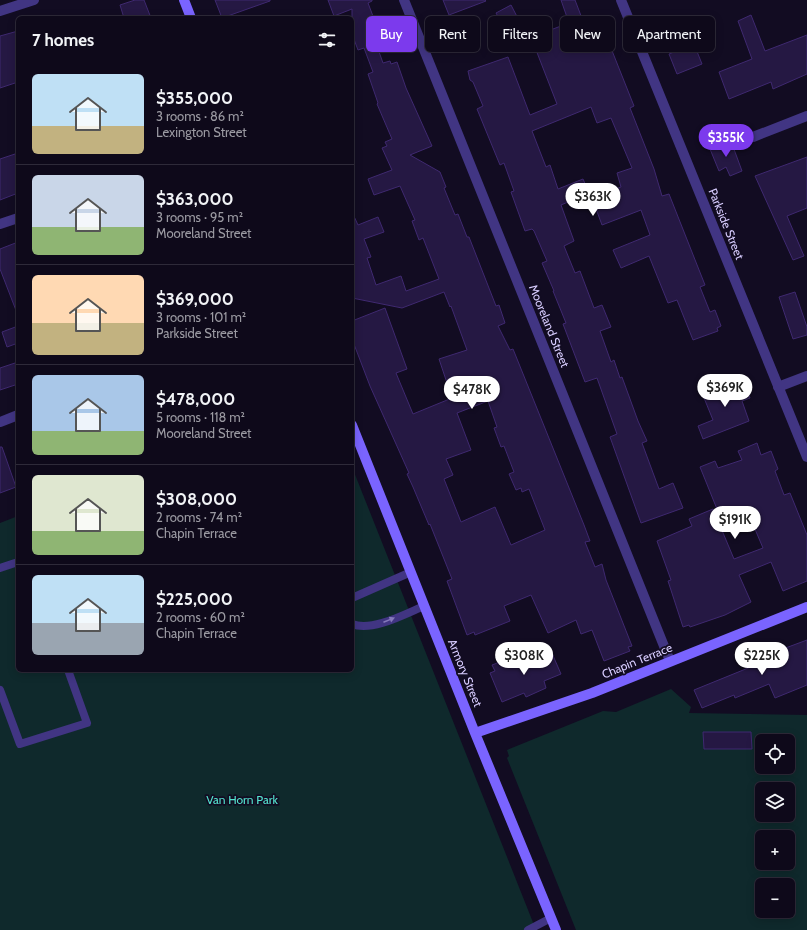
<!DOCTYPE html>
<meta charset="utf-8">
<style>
:root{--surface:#0e091a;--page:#1c1727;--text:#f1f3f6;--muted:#9b9aa2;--line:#2e2a39;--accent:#7c3aed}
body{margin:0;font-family:Cabin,sans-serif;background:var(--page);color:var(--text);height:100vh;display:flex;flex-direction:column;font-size:15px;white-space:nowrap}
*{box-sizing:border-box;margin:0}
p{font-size:13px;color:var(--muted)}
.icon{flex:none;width:22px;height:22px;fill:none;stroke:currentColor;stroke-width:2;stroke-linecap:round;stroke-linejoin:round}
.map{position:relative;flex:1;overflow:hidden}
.panel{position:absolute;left:16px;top:16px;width:338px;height:656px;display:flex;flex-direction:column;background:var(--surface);border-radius:6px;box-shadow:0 2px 10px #0003,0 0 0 1px var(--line)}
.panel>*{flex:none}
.hud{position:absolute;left:366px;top:16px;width:380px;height:36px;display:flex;gap:8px}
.fabs{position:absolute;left:755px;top:734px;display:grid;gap:8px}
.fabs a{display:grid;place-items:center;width:40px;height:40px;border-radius:6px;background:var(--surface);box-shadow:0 2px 10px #0003,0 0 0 1px var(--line);font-size:20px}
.price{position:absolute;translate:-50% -34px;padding:0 9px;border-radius:14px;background:#fff;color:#222;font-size:13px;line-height:26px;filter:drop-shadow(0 1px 2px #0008)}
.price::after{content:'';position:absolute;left:50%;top:24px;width:12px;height:9px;margin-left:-6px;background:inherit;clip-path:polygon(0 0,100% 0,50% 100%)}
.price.active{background:var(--accent);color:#fff}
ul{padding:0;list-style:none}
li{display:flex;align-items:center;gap:12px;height:100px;padding:0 16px}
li+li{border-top:1px solid var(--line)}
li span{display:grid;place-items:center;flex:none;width:112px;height:80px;border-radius:6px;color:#555}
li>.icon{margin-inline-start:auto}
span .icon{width:48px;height:48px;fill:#fffc;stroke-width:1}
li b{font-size:17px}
h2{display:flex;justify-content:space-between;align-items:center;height:48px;padding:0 16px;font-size:17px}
.pill{padding:0 14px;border-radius:6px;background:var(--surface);box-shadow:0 2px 10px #0003,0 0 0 1px var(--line);font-size:14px;line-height:36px}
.pill.active{background:var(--accent);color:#fff}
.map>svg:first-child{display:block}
.green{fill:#0f292c;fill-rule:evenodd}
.building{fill:#251843;stroke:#3f2970;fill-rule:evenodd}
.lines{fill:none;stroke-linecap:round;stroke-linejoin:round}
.lane{stroke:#413583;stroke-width:8}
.street{stroke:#413583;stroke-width:10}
.secondary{stroke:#7a64ff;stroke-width:10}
.oneway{fill:#8579bb}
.labels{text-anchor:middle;stroke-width:3.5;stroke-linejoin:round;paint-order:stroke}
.street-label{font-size:12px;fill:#d8cdff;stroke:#120c22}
.park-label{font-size:12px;fill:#54e4d0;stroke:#120c22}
</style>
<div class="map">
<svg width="807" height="930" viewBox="0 0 807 930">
<rect width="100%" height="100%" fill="#120c22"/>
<path class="green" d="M352,467L536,930H0V523L18,516V670H352Z
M671,689L691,707L689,713L807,715V930H576L507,758L509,756L507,750L603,711L616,712ZM762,741H788V767H762ZM762,789H788V815H762ZM762,837H788V863H762ZM762,885H788V911H762Z"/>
<path class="building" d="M135,0H144L151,18H124L120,5Z
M215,0H270V1L222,18Z
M328,0H372V1L368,3L379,32L373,35L383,63L390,61L391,64L397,62L406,88L432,146L410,155L440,172L446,187L444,188L455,215L458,214L467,237H469L496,306L499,305L505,323L498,326L510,350L513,349L584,525L590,541L585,542L595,567L602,564L606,580L632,646L628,647L630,651L604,661L592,630L581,634L576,620L548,633L531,595L504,606L510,621L475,635L474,632L467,635L447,581L452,579L430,524L429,525L413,487L407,474L409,473L370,386L352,339V321L385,308L407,369L396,373L413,414L452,398L439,359L467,350L451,306L450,307L444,292L402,308L352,298V212L358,225L378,217L384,232L364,239L371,257L367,258L376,285L401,276L406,291L439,279L423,238L419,240L412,221L415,220L400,186L374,195L368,179L392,170L382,148L387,146L385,142L392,139L377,104L378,103L368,74L373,72L364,48L358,50L352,34V9L334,16ZM488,401L497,427L494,428L501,447L504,446L514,472L509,474L516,490L521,488L522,492L529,489L545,530L511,545L495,507L461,522L444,479L453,475L446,459L471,450L457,413Z
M443,0H485L486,1L449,15Z
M561,0H575L583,21L593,17L594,20L599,18L634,106L630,108L654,169L662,196L669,194L705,285L700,287L710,312L715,310L721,326L717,328L718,331L693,340L677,300L668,303L649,256L621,268L613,250L650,235L641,210L602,225L592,198L621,187L617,173L632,168L611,118L597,123L591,107L532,131L546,167L550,165L558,189L583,179L589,193L561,205L574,241L564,246L575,273L580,271L594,308L602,305L611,327L600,331L611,362L614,360L620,378L622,377L638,421L647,441L642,443L659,489L673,483L683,508L641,523L610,437L617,434L597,378L585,382L563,324L566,323L553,291H554L542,263L547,261L534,231L532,229L525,231L511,192L514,191L504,163L500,165L477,109L483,106L473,82L470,80L468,71L508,57L530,115L557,104L529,32L543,26L545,32L569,23Z
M511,5L524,30L507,39L499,23L501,22L496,13Z
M751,15L765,51L807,35V74L773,89L771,82L729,99L719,72L752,59L738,21Z
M18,31V82L0,88V36Z
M694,44L702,64L677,74L669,54Z
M731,141L742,171L730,176L726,167L719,171L710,149Z
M18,153V193L0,200V159Z
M807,157V208L787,216L804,256L793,260L755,176Z
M18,242V313H17L0,269V249Z
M795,292L807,327V335L793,339L779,297Z
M18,326V343L7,347L2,332Z
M18,362V384L0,390V368Z
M742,377L750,398L742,401L749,421L703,439L698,426L713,420L702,393Z
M757,443L761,455L771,451L778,469L775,471L784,495L790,493L807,535V581L783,591L771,562L739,575L751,602L725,615L690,627L689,625L683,627L668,581L671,580L657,541L692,526L689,519L713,509L734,559L763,548L746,508L721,519L700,467L715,461L718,468L742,460L738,451Z
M0,447H2L16,487L0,493Z
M807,640V685L775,698L769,684L735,698L734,695L702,708L694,690L758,664L756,659Z
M551,651L561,674L544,681L546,688L526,697L524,693L502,702L490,673L495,671L492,665L505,660L507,666L515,663L516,666Z
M703,732H751L752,749H704Z"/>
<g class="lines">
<path class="lane" d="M0,568L18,562
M352,598L411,572
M352,624C372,632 405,614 424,606
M0,690L20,744L87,723L68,670
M528,930L551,918"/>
<path class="street" d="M404,0L670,661
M621,0L807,457
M0,11L34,0
M753,137L807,116
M0,224L18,218
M778,387L807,376
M0,422L18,415"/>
<path class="secondary" d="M184,0L191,18
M352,425L475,733L556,930
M475,733L592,693L807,607"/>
</g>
<defs><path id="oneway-solid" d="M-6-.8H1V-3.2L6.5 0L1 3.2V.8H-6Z"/></defs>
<use class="oneway" href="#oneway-solid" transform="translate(389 620) rotate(-22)"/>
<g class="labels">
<g class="street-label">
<text transform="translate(726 224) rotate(68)" y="4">Parkside Street</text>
<text transform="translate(549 326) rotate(68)" y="4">Mooreland Street</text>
<text transform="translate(637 661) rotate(-22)" y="4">Chapin Terrace</text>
<text transform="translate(465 673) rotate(68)" y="4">Armory Street</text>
</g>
<g class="park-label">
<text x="242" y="804">Van Horn Park</text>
</g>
</g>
</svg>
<div class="fabs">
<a><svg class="icon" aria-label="locate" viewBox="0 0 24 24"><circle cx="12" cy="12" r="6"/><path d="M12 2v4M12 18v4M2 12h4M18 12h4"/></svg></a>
<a><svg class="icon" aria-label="layers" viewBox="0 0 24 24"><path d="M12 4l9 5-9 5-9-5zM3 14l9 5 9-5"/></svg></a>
<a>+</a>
<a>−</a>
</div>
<b class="price active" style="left:726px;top:158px">$355K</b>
<b class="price" style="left:593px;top:217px">$363K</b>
<b class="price" style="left:725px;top:408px">$369K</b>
<b class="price" style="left:472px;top:410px">$478K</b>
<b class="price" style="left:735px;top:540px">$191K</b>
<b class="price" style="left:524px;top:676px">$308K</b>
<b class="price" style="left:762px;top:676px">$225K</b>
<div class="hud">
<a class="pill active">Buy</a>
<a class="pill">Rent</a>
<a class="pill">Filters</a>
<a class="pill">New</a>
<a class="pill">Apartment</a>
</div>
<section class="panel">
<h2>7 homes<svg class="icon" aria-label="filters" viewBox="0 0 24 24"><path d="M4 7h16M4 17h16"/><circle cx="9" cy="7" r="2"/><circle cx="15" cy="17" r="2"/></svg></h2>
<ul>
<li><span style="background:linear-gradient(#bfe0f5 65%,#c2b280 0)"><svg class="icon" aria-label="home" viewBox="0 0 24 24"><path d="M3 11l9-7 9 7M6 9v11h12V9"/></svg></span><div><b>$355,000</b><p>3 rooms · 86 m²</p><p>Lexington Street</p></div></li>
<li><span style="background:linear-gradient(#c9d6e8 65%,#8fb573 0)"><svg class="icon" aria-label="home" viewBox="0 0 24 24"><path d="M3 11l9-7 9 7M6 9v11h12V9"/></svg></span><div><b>$363,000</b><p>3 rooms · 95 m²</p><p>Mooreland Street</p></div></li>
<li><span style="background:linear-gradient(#ffd9b3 60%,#c2b280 0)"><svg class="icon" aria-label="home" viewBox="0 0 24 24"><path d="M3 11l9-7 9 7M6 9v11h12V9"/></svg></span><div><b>$369,000</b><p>3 rooms · 101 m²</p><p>Parkside Street</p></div></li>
<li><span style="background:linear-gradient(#a9c7e8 70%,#8fb573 0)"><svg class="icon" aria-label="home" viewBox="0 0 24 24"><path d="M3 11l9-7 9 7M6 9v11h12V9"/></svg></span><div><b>$478,000</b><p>5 rooms · 118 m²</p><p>Mooreland Street</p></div></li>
<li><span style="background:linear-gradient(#dfe7d0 70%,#8fb573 0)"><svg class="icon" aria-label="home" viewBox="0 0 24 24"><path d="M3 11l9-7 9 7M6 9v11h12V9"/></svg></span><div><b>$308,000</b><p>2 rooms · 74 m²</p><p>Chapin Terrace</p></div></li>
<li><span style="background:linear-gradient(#bfe0f5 60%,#9aa5b1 0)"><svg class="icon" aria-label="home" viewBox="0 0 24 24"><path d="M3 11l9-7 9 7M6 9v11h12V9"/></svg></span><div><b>$225,000</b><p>2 rooms · 60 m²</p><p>Chapin Terrace</p></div></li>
</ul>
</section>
</div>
